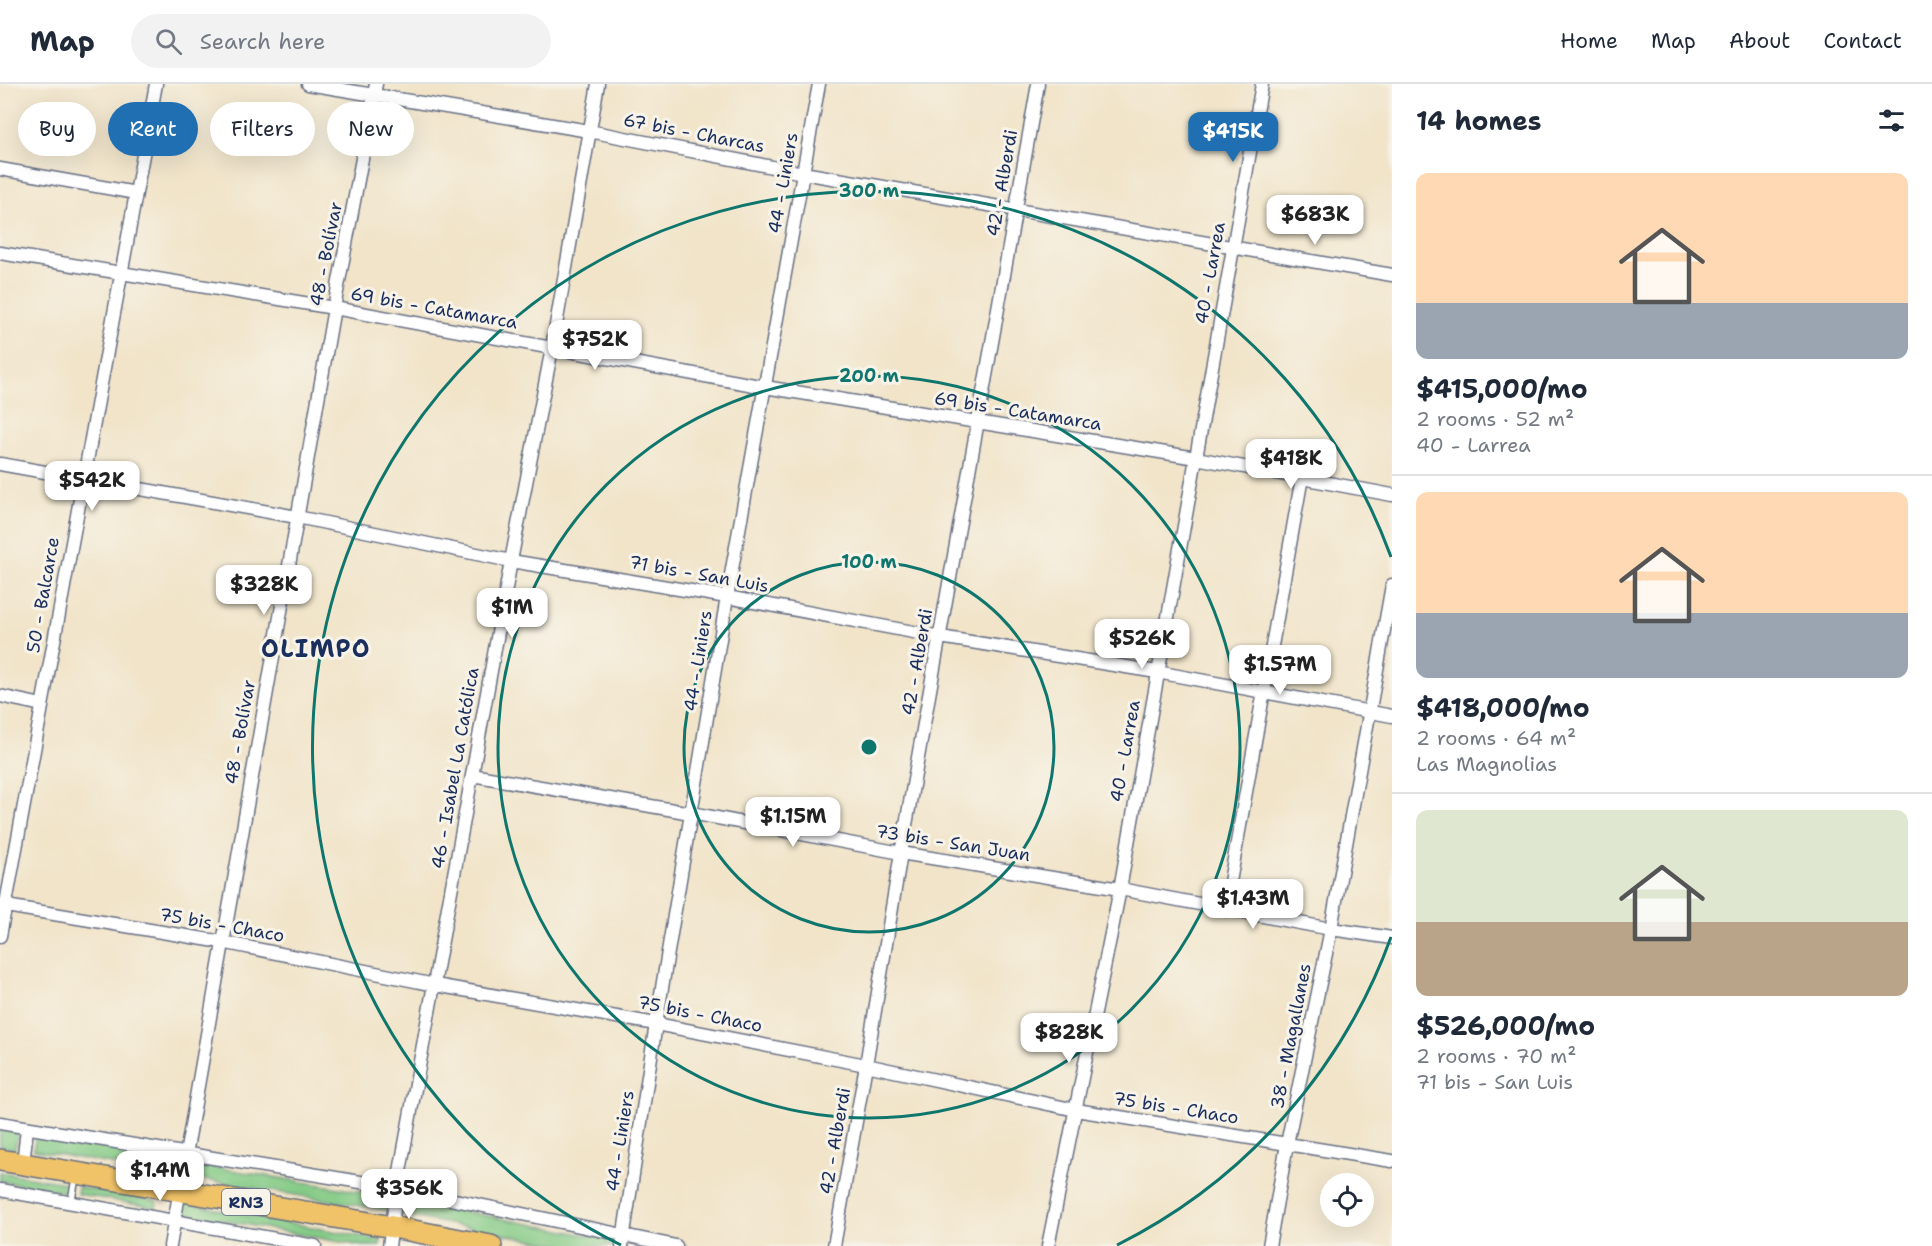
<!DOCTYPE html>
<meta charset="utf-8">
<style>
:root{--surface:#fff;--page:#f2f2f3;--text:#1f2937;--muted:#747a83;--line:#e0e1e3;--accent:#1f6fb2}
body{margin:0;font-family:"Shantell Sans",sans-serif;background:var(--page);color:var(--text);height:100vh;display:flex;flex-direction:column;font-size:22px;white-space:nowrap}
*{box-sizing:border-box;margin:0}
p{font-size:20px;color:var(--muted)}
.icon{flex:none;width:33px;height:33px;fill:none;stroke:currentColor;stroke-width:2;stroke-linecap:round;stroke-linejoin:round}
.map{position:relative;flex:1;overflow:hidden}
.sheet{display:flex;flex-direction:column;background:var(--surface);width:540px}
.sheet>*{flex:none}
.guide{position:absolute;left:18px;top:18px;width:570px;height:54px;display:flex;gap:12px}
.tools{position:absolute;left:1320px;top:1089px;display:grid;gap:12px}
.tools a{display:grid;place-items:center;width:54px;height:54px;border-radius:50%;background:var(--surface);box-shadow:0 6px 24px #0002;font-size:30px}
.price{position:absolute;translate:-50% -51px;padding:0 14px;border-radius:12px;background:#fff;color:#222;font-size:20px;line-height:39px;filter:drop-shadow(0 2px 3px #0008)}
.price::after{content:'';position:absolute;left:50%;top:36px;width:18px;height:14px;margin-left:-9px;background:inherit;clip-path:polygon(0 0,100% 0,50% 100%)}
.price.current{background:var(--accent);color:#fff}
ul{padding:0;list-style:none}
li{display:grid;align-content:center;gap:12px;height:318px;padding:0 24px}
li+li{border-top:2px solid var(--line)}
li span{display:grid;place-items:center;height:186px;border-radius:12px;color:#555}
li>.icon{margin-inline-start:auto}
span .icon{width:108px;height:108px;fill:#fffc;stroke-width:1}
li b{font-size:26px}
h2{display:flex;justify-content:space-between;align-items:center;height:72px;padding:0 24px;font-size:26px}
.tag{padding:0 21px;border-radius:27px;background:var(--surface);box-shadow:0 6px 24px #0002;font-size:21px;line-height:54px}
.tag.current{background:var(--accent);color:#fff}
header{display:flex;align-items:center;gap:36px;box-sizing:border-box;height:84px;padding:0 30px;background:var(--surface);border-bottom:2px solid var(--line)}
header strong{font-size:28px}
nav{display:flex;gap:33px;margin-inline-start:auto;font-size:21px}
.search{width:420px;height:54px;background:var(--page);display:flex;align-items:center;gap:15px;box-sizing:border-box;padding:0 21px;border-radius:33px;color:var(--muted);font-size:22px}
main{display:flex;flex:1;min-height:0}
.map>svg:first-child{display:block}
.green{fill:#84ca85;stroke:#507c72;stroke-width:1.5}
.lines{fill:none;stroke-linecap:round;stroke-linejoin:round}
.service-casing{stroke:#666e83;stroke-width:9}
.minor-casing{stroke:#666e83;stroke-width:15}
.trunk-casing{stroke:#666e83;stroke-width:24}
.service{stroke:#fff;stroke-width:6}
.minor{stroke:#fff;stroke-width:12}
.trunk{stroke:#f0c369;stroke-width:21}
.ring{fill:none;stroke:#0f766e;stroke-width:3}
.labels{text-anchor:middle;stroke-width:6;stroke-linejoin:round;paint-order:stroke}
.shield{fill:#f7f3e8;stroke:#5d6a87;stroke-width:1.5}
.shield-label{font-size:16px;font-weight:bold;fill:#1b2f5e}
.street-label{font-size:18px;fill:#1b2f5e;stroke:#f7f3e8}
.district-label{font-size:24px;font-weight:bold;letter-spacing:1.5px;fill:#1b2f5e;stroke:#f7f3e8}
.centre{fill:#0f766e;stroke:#f7f3e8;stroke-width:3}
.ring-label{font-size:18px;text-anchor:middle;font-weight:bold;fill:#0f766e;stroke:#f7f3e8;stroke-width:6;stroke-linejoin:round;paint-order:stroke}
</style>
<header>
<strong>Map</strong>
<div class="search"><svg class="icon" aria-label="search" viewBox="0 0 24 24"><circle cx="10" cy="10" r="6"/><path d="M15 15l6 6"/></svg>Search here</div>
<nav><a>Home</a><a>Map</a><a>About</a><a>Contact</a></nav>
</header>
<main>
<div class="map">
<svg width="1392" height="1162" viewBox="0 0 1392 1162">
<rect width="100%" height="100%" fill="#f7f3e8"/>
<filter id="ink" filterUnits="userSpaceOnUse"><feTurbulence type="fractalNoise" baseFrequency=".0167" numOctaves="2"/><feDisplacementMap in="SourceGraphic" scale="12" xChannelSelector="R" yChannelSelector="G"/><feConvolveMatrix kernelMatrix="1 2 1 2 8 2 1 2 1" color-interpolation-filters="sRGB"/></filter>
<filter id="wash" filterUnits="userSpaceOnUse"><feTurbulence type="fractalNoise" baseFrequency=".008" numOctaves="4" result="noise"/><feDisplacementMap in="SourceGraphic" scale="24" xChannelSelector="R" yChannelSelector="G"/><feGaussianBlur stdDeviation="1.35" result="paint"/><feColorMatrix in="noise" values="0 0 0 0 0 0 0 0 0 0 0 0 0 0 0 0 0 1.4 0 .05"/><feComposite in="paint" operator="in"/></filter>
<g filter="url(#wash)">
<rect width="100%" height="100%" fill="#f1e4c9"/>
<path class="green" d="M0,1045L18,1048L15,1065L0,1062Z
M36,1051L174,1076L171,1091L33,1066Z
M190,1079L387,1112L385,1126L188,1093Z
M0,1088L71,1100L70,1109L0,1097Z
M78,1103L157,1117L156,1124L77,1110Z
M405,1116L618,1157L617,1162H565L402,1131Z
M184,1119L381,1156L380,1162H362L183,1129Z"/>
</g>
<g filter="url(#ink)">
<g class="lines">
<defs>
<path id="service" d="M71,1118L76,1092"/>
<path id="minor" d="M308,0L589,47L803,89L1392,191
M0,85L136,109
M0,169L334,224L765,303L1196,374L1392,411
M0,380L297,433L511,477L727,513L940,553L1157,588L1392,632
M0,612L42,621
M472,691L691,729L901,769L1120,805L1331,845L1392,854
M0,821L222,858L435,901L656,940L866,981L1076,1026L1392,1077
M1225,826L1302,393
M0,852L156,0
M0,1039L397,1104L676,1162
M23,1080L27,1044
M0,1106L315,1162
M170,1162L334,224L376,0
M389,1162L397,1104L511,477L552,264L598,0
M622,1162L656,940L727,513L819,0
M834,1162L866,981L901,769L1038,0
M1048,1162L1120,805L1262,0
M1269,1162L1287,1060L1331,845L1392,501"/>
<path id="trunk" d="M0,1076L393,1143L491,1162"/>
</defs>
<use href="#service" class="service-casing"/>
<use href="#minor" class="minor-casing"/>
<use href="#trunk" class="trunk-casing"/>
<use href="#service" class="service"/>
<use href="#minor" class="minor"/>
<use href="#trunk" class="trunk"/>
</g>
</g>
<g class="ring">
<circle cx="869" cy="663" r="185"/>
<circle cx="869" cy="663" r="371"/>
<path d="M1391 853A556 556 0 0 1 1117 1161M621 1161A556 556 0 1 1 1391 473"/>
</g>
<g class="labels">
<rect class="shield" x="222" y="1105" width="48" height="26" rx="4.5"/>
<g class="shield-label">
<text x="246" y="1124">RN3</text>
</g>
<g class="street-label">
<text transform="translate(694 49) rotate(11)" y="6">67 bis - Charcas</text>
<text transform="translate(783 99) rotate(-80)" y="6">44 - Liniers</text>
<text transform="translate(1002 99) rotate(-80)" y="6">42 - Alberdi</text>
<text transform="translate(326 170) rotate(-79)" y="6">48 - Bolívar</text>
<text transform="translate(1210 189) rotate(-80)" y="6">40 - Larrea</text>
<text transform="translate(434 224) rotate(10)" y="6">69 bis - Catamarca</text>
<text transform="translate(1018 327) rotate(9)" y="6">69 bis - Catamarca</text>
<text transform="translate(699 490) rotate(10)" y="6">71 bis - San Luis</text>
<text transform="translate(43 511) rotate(-80)" y="6">50 - Balcarce</text>
<text transform="translate(698 577) rotate(-81)" y="6">44 - Liniers</text>
<text transform="translate(917 578) rotate(-80)" y="6">42 - Alberdi</text>
<text transform="translate(240 648) rotate(-80)" y="6">48 - Bolívar</text>
<text transform="translate(1125 667) rotate(-80)" y="6">40 - Larrea</text>
<text transform="translate(455 684) rotate(-80)" y="6">46 - Isabel La Católica</text>
<text transform="translate(953 759) rotate(9)" y="6">73 bis - San Juan</text>
<text transform="translate(222 841) rotate(10)" y="6">75 bis - Chaco</text>
<text transform="translate(700 930) rotate(11)" y="6">75 bis - Chaco</text>
<text transform="translate(1291 952) rotate(-79)" y="6">38 - Magallanes</text>
<text transform="translate(1176 1024) rotate(9)" y="6">75 bis - Chaco</text>
<text transform="translate(620 1057) rotate(-81)" y="6">44 - Liniers</text>
<text transform="translate(835 1057) rotate(-80)" y="6">42 - Alberdi</text>
</g>
<g class="district-label">
<text x="316" y="573">OLIMPO</text>
</g>
</g>
<circle cx="869" cy="663" r="9" class="centre"/>
<g class="ring-label">
<text x="869" y="113">300 m</text>
<text x="869" y="298">200 m</text>
<text x="869" y="484">100 m</text>
</g>
</svg>
<div class="tools">
<a><svg class="icon" aria-label="locate" viewBox="0 0 24 24"><circle cx="12" cy="12" r="6"/><path d="M12 2v4M12 18v4M2 12h4M18 12h4"/></svg></a>
</div>
<b class="price current" style="left:1233px;top:79px">$415K</b>
<b class="price" style="left:1315px;top:162px">$683K</b>
<b class="price" style="left:595px;top:287px">$752K</b>
<b class="price" style="left:1291px;top:406px">$418K</b>
<b class="price" style="left:92px;top:428px">$542K</b>
<b class="price" style="left:264px;top:532px">$328K</b>
<b class="price" style="left:512px;top:555px">$1M</b>
<b class="price" style="left:1142px;top:586px">$526K</b>
<b class="price" style="left:1280px;top:612px">$1.57M</b>
<b class="price" style="left:793px;top:764px">$1.15M</b>
<b class="price" style="left:1253px;top:846px">$1.43M</b>
<b class="price" style="left:1069px;top:980px">$828K</b>
<b class="price" style="left:160px;top:1118px">$1.4M</b>
<b class="price" style="left:409px;top:1136px">$356K</b>
<div class="guide">
<a class="tag">Buy</a>
<a class="tag current">Rent</a>
<a class="tag">Filters</a>
<a class="tag">New</a>
</div>
</div>
<section class="sheet">
<h2>14 homes<svg class="icon" aria-label="filters" viewBox="0 0 24 24"><path d="M4 7h16M4 17h16"/><circle cx="9" cy="7" r="2"/><circle cx="15" cy="17" r="2"/></svg></h2>
<ul>
<li><span style="background:linear-gradient(#ffd9b3 70%,#9aa5b1 0)"><svg class="icon" aria-label="home" viewBox="0 0 24 24"><path d="M3 11l9-7 9 7M6 9v11h12V9"/></svg></span><div><b>$415,000/mo</b><p>2 rooms · 52 m²</p><p>40 - Larrea</p></div></li>
<li><span style="background:linear-gradient(#ffd9b3 65%,#9aa5b1 0)"><svg class="icon" aria-label="home" viewBox="0 0 24 24"><path d="M3 11l9-7 9 7M6 9v11h12V9"/></svg></span><div><b>$418,000/mo</b><p>2 rooms · 64 m²</p><p>Las Magnolias</p></div></li>
<li><span style="background:linear-gradient(#dfe7d0 60%,#b9a48a 0)"><svg class="icon" aria-label="home" viewBox="0 0 24 24"><path d="M3 11l9-7 9 7M6 9v11h12V9"/></svg></span><div><b>$526,000/mo</b><p>2 rooms · 70 m²</p><p>71 bis - San Luis</p></div></li>
</ul>
</section>
</main>
